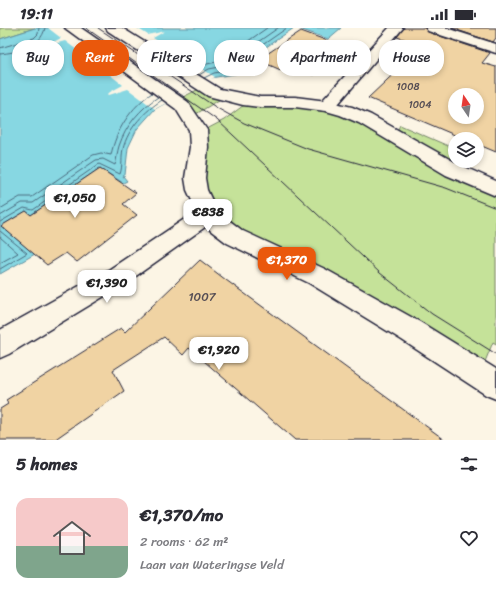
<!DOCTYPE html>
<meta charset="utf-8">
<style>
:root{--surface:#fff;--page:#f7f7f7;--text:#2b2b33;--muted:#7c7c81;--line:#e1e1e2;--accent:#ea580c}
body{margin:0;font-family:Sriracha,sans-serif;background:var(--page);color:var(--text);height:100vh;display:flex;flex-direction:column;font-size:15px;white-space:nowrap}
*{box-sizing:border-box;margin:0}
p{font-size:13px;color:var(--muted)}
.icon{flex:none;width:22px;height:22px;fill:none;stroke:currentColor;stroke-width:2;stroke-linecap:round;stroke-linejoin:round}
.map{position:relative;height:412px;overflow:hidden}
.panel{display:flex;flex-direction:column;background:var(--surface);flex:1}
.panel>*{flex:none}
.banner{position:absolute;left:12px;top:12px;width:472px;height:36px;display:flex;gap:8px}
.needle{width:26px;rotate:347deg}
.buttons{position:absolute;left:448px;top:60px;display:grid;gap:8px}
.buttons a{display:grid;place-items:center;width:36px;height:36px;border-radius:50%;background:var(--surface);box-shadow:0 2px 6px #0003;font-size:20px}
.price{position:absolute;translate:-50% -34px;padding:0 9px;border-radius:8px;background:#fff;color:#222;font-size:13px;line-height:26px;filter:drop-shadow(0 1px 2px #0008)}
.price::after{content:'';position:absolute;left:50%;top:24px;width:12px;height:9px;margin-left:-6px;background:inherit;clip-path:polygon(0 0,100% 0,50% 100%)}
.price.current{background:var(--accent);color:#fff}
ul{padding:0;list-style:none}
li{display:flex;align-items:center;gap:12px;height:100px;padding:0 16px}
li+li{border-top:1px solid var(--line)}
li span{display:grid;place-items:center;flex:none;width:112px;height:80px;border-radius:12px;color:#555}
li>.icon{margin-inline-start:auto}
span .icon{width:48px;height:48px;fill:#fffc;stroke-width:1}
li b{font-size:17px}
h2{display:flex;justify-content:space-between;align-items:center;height:48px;padding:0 16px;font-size:17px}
.chip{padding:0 14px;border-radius:16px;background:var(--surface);box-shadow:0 2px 6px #0003;font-size:14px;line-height:36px}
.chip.current{background:var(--accent);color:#fff}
.status{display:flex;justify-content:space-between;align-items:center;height:28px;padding:0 20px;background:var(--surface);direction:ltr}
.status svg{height:11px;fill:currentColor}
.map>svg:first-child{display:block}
.green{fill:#c5e299;stroke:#74826a}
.water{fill:#87d7e2;stroke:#5f8f9f}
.pier{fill:#fcf5e5}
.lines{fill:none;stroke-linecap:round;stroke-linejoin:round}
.shore{stroke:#4a6a7e;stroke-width:1}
.building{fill:#f0d3a3;stroke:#22223b;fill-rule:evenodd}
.minor-casing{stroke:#22223b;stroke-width:3}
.tertiary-casing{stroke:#22223b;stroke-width:3}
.minor{fill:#fcf5e5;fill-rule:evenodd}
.tertiary{fill:#fcf5e5;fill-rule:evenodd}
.tram{stroke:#22223b;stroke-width:1}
.labels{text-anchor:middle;stroke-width:4;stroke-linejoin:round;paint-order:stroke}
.far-number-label{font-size:10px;fill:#564e55}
.number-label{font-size:12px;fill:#564e55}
</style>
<div class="status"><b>19:11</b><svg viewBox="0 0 49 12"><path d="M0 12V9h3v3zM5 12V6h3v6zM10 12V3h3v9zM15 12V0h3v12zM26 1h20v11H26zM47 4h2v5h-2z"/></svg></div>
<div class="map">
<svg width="496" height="412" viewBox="0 0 496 412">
<rect width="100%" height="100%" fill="#fcf5e5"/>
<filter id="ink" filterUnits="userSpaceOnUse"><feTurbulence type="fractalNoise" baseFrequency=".025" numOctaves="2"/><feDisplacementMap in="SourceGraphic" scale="8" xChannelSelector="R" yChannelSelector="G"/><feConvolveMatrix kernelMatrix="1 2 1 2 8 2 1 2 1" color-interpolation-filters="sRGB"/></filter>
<g filter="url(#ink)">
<path class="green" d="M0,0H35L0,11Z
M199,61L219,72L196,86L179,71Z
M244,77L264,80L308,79L324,81L347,88L432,135L496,169V316L493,314L482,341C436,311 390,280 343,253C330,245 317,237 303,231C273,216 237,208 216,179C200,157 205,127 205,102L224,92Z
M400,97L455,121V130L448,131L398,101Z"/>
<path class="water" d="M35,0H294L250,30L261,36L251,43L211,50L155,81L137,101L128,120L125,147L123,148L127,153L123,155L100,140L31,187L26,183L1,198L35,226L0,246V11Z
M297,0H341L328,11Z"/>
<path class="pier" d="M48,0H137L148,7L165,3L153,10L183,29L200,23L188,32L215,49L155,81L128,61L109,67L108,66L110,64L123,57L95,35L75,41L90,32L65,13L46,18L61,10Z"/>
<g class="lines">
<path class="shore" d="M0,20L34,10L38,6L39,0
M0,26C17,24 41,20 45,0
M193,43L207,36L235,30L241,18L267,0
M199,47L209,41L241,35L245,23L278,0
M204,50L214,45L250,39L251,36L247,31L248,27L287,0
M0,181L20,169H32L93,127L101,125L111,127C116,102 131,79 152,65
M0,188L22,175H33L96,132L103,131L115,137C117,131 117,124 119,118C126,97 140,81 158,69
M0,194L24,180L33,182L99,136L120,146C123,138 121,129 123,121C128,100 145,83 162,72
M0,203L27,225L0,241
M0,209L18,225L0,235"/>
</g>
<path class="building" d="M404,0H425L428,4L490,25L482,35L496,39V124L477,116V111H464L368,70L424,17L397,9ZM455,67H477V89H455Z
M451,0H496V10L493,14Z
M301,3L347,20L313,47L299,41L292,47L258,32Z
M100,140L136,165L123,176L137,187L77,234L66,225L47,237L1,198L26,183L31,187Z
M200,232L226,252L445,412H295L189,320L183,327L164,309L113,342L124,363L54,412H0V381L8,376L6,372L121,300L125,304Z"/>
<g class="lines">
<defs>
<path id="minor" d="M389,0H403L333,82L327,83L321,82L319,78L321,74Z
M426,0H446L496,16V25L428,3Z
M208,178L215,180L219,186L215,192L126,255L9,326L0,330V302L110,241L201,180Z"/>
<path id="tertiary" d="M65,0H81L188,74L207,102L208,119L205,150L207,162L216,181L226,190L243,203L325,241L420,294L496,341V371L486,367L402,312L309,255L227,215L210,202L201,192L187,162L185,150L190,119L189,102L176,81Z
M106,0H122L220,61L260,69H295L327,73L352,79L371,87L460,137L496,153V168L446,147L359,95L340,87L326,83L295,79H260L243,77L208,68L108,3Z"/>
</defs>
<use href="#minor" class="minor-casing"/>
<use href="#tertiary" class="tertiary-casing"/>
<use href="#minor" class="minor"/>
<use href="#tertiary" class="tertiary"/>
<path class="tram" d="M86,0L217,92L380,245L432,286L496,326
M98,0L217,80L244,95L308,121L446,160L496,180"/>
</g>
</g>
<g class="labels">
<g class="far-number-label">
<text x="408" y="62">1008</text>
<text x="420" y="80">1004</text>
</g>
<g class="number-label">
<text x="202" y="273">1007</text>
</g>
</g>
</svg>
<div class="buttons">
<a><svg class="needle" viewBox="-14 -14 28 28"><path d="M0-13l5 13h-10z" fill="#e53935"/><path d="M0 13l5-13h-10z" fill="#7c7c81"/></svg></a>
<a><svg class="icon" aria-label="layers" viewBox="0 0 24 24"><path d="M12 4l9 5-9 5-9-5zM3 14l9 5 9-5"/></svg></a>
</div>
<b class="price" style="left:75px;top:191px">€1,050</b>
<b class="price" style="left:208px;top:205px">€838</b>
<b class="price current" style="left:287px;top:253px">€1,370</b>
<b class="price" style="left:107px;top:276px">€1,390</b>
<b class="price" style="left:219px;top:343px">€1,920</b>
<div class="banner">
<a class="chip">Buy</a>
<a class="chip current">Rent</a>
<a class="chip">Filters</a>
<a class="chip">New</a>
<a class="chip">Apartment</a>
<a class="chip">House</a>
</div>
</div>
<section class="panel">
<h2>5 homes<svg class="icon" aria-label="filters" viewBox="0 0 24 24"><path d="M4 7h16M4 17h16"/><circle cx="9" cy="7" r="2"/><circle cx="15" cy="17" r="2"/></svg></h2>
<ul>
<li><span style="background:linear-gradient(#f6c9c9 60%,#7fa58c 0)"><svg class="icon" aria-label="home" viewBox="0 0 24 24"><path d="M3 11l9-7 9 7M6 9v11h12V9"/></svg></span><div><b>€1,370/mo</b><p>2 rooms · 62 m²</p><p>Laan van Wateringse Veld</p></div><svg class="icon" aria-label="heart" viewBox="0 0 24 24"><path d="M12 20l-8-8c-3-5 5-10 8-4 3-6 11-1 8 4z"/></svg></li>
</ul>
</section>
